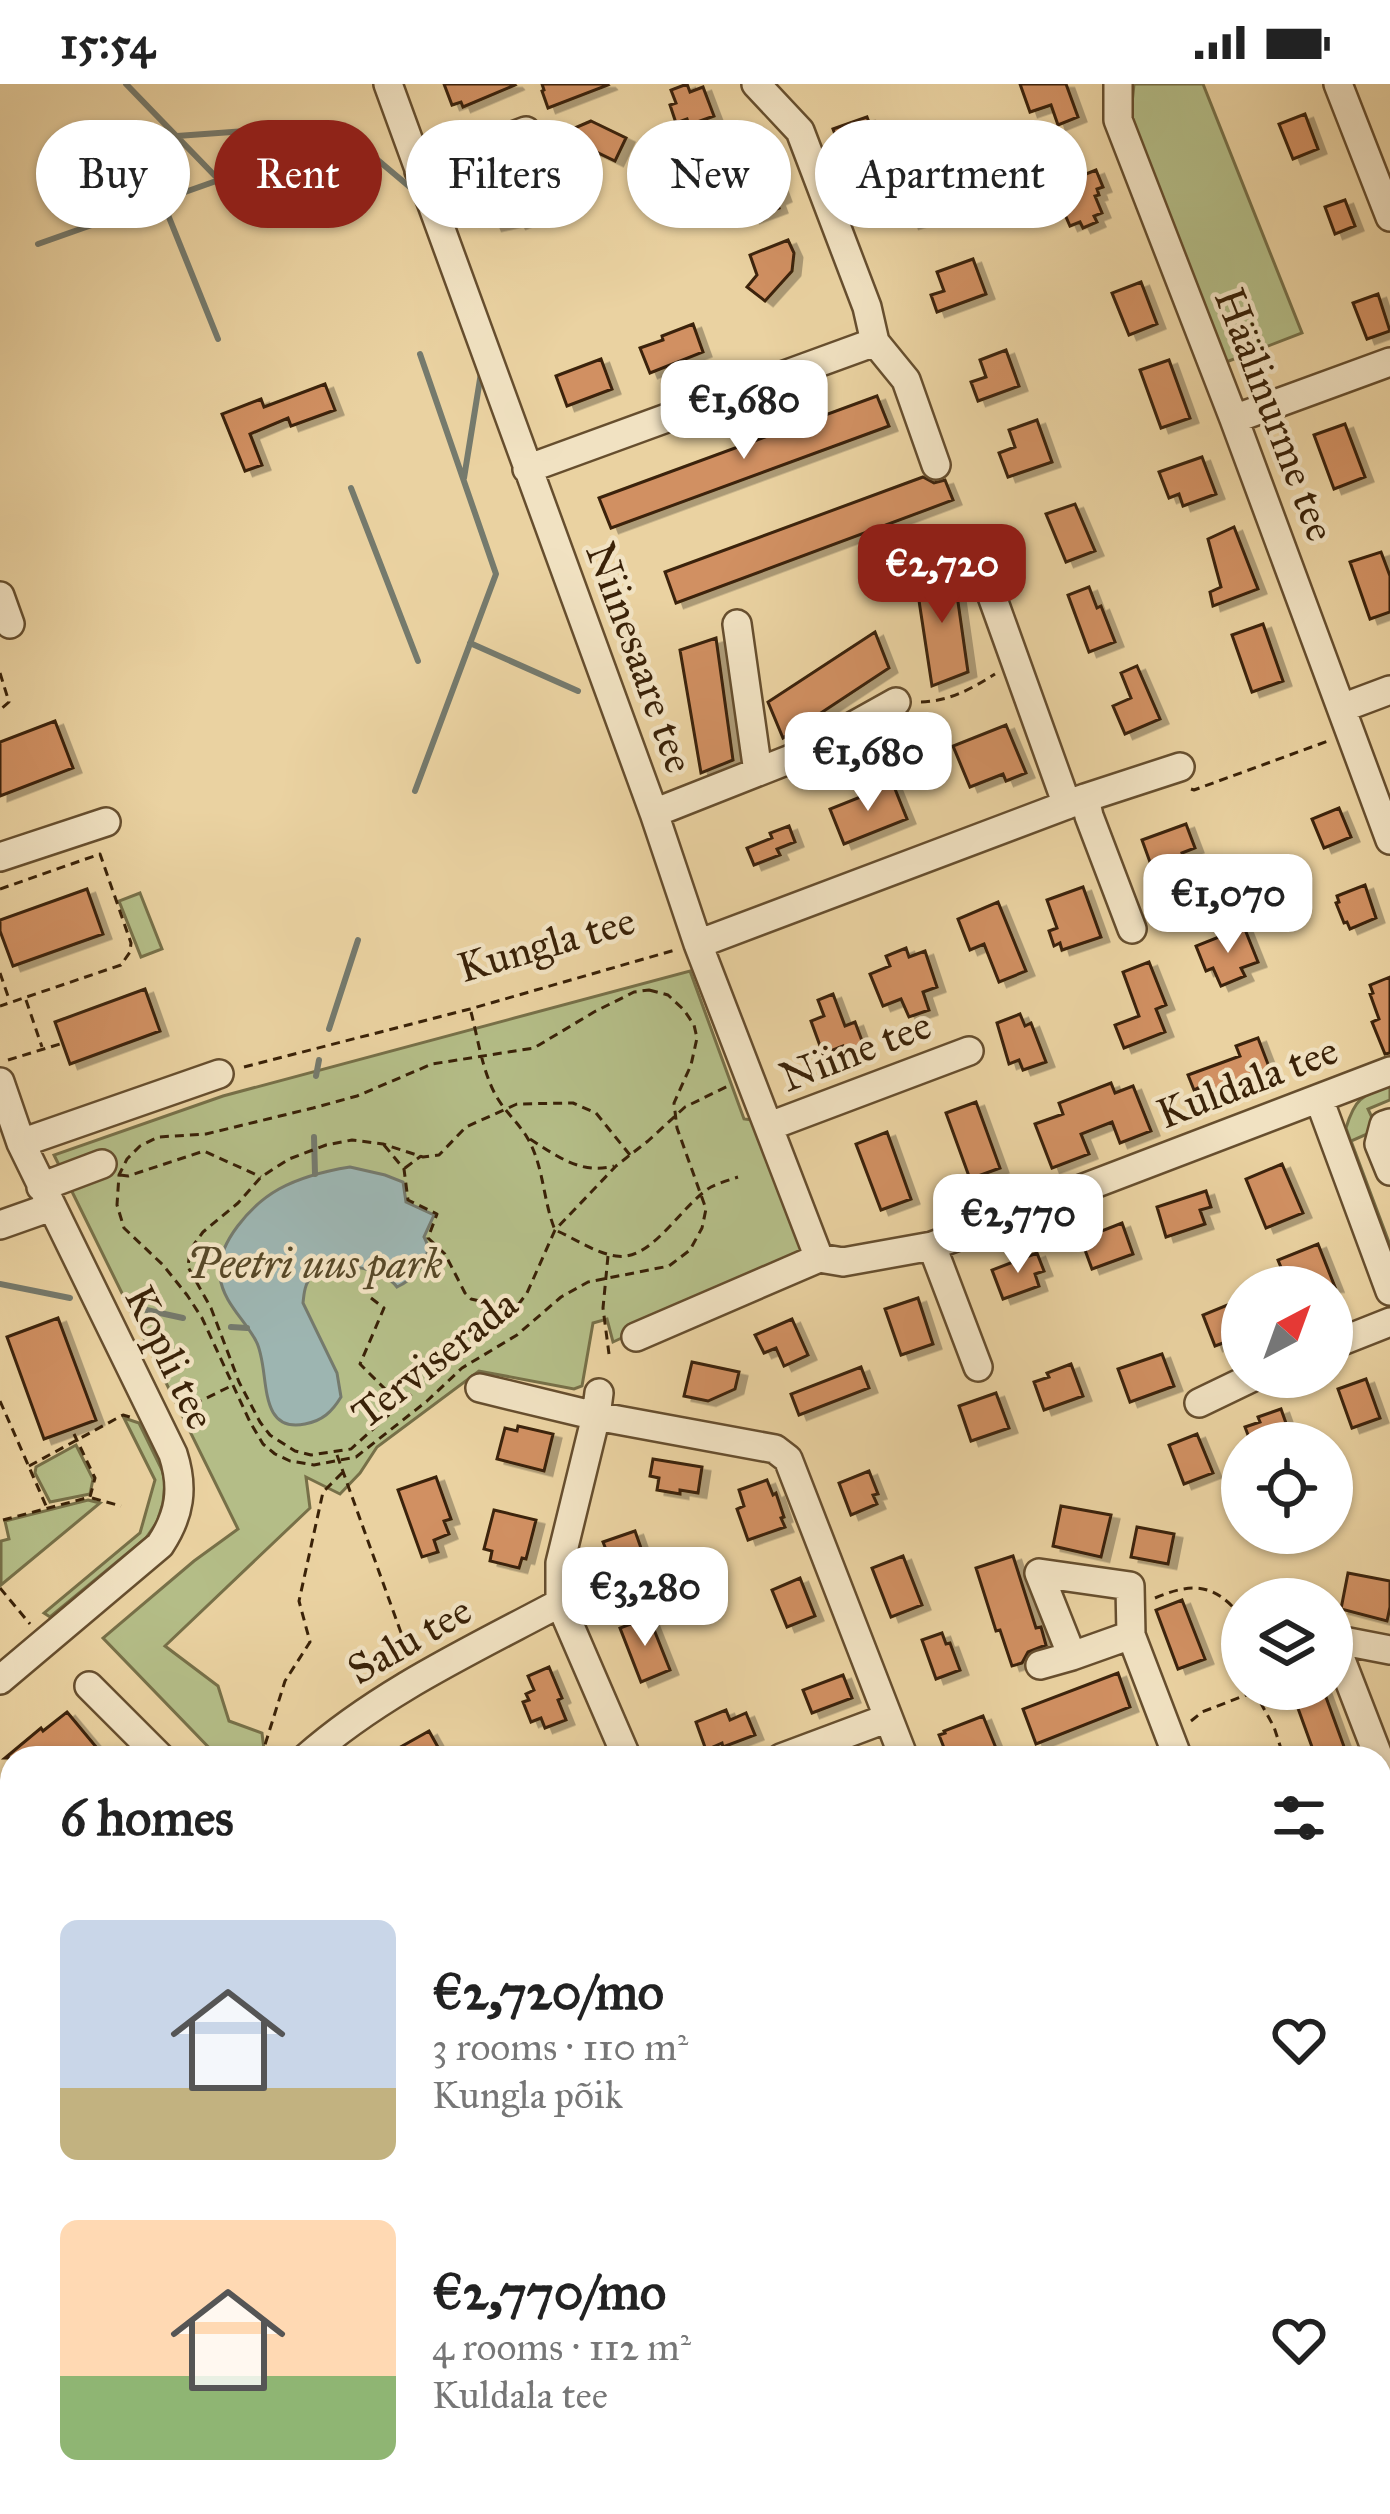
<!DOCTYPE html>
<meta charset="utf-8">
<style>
:root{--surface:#fff;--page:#f6f6f6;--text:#222;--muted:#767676;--accent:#8f2418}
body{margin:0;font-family:"IM FELL Great Primer",serif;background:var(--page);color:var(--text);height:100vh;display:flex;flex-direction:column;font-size:45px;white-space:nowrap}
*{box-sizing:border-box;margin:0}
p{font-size:39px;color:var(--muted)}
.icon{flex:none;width:66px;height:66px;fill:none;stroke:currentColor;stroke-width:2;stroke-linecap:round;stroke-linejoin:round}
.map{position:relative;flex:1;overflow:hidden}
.sheet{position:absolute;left:0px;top:1662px;width:1392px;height:768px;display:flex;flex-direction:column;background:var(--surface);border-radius:36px 36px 0 0;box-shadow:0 3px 9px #0004}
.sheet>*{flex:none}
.top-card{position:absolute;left:36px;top:36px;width:1320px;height:108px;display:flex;gap:24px}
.needle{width:78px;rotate:41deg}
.buttons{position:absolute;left:1221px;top:1182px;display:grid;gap:24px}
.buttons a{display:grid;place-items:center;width:132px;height:132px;border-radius:50%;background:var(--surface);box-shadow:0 3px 9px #0004;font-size:60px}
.price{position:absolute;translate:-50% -102px;padding:0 27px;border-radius:24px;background:#fff;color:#222;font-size:39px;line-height:78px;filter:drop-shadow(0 3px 6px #0008)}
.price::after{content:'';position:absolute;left:50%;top:72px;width:36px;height:27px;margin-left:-18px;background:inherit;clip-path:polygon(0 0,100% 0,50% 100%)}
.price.current{background:var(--accent);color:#fff}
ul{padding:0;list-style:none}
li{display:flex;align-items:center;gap:36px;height:300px;padding:0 60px}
li span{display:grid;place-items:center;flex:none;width:336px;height:240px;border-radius:18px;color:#555}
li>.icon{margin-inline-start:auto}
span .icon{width:144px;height:144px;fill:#fffc;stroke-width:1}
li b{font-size:51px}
h2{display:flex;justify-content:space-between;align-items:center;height:144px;padding:0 60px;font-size:51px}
.pill{padding:0 42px;border-radius:54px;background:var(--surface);box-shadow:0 3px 9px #0004;font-size:42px;line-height:108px}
.pill.current{background:var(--accent);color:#fff}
.status{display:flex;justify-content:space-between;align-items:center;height:84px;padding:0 60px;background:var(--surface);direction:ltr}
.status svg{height:33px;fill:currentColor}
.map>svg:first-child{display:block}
.green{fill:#b4bd87;stroke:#777048;stroke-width:3}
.water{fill:#9db5b1;stroke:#757a6d;stroke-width:3}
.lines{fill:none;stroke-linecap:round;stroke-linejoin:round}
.stream{stroke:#757a6d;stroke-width:6}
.building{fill:#d19062;stroke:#3a2208;stroke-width:3;filter:url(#shadow)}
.minor-casing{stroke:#664e2e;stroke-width:32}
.path{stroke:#3a2208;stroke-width:3;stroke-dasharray:9 6;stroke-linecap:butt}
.minor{stroke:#f1e2c2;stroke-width:27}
.labels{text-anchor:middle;stroke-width:9;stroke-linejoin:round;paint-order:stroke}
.street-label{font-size:42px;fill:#3a2208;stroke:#f1e2c2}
.park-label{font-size:42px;font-style:italic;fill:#584928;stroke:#f1e2c2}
</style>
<div class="status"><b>15:54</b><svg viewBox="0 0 49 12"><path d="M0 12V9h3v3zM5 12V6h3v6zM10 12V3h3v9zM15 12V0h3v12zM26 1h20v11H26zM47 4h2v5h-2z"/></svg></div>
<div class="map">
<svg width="1390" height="2430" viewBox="0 0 1390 2430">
<defs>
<filter id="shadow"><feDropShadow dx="8" dy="4.5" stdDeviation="0" flood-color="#0004"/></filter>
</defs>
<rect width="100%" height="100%" fill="#ead2a1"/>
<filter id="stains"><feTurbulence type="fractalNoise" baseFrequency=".00167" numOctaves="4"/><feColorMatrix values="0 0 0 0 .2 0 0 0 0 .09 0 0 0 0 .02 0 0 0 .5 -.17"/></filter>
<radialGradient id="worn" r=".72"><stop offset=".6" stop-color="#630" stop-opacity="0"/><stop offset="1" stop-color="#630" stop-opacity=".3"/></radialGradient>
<path class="green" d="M1134,0H1203L1302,249L1221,280L1130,39Z
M140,809L162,865L141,873L119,817Z
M690,887L744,1035L752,1036L806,1168L613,1258L607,1235L593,1239L582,1302L574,1305L479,1287L377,1363L360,1389L340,1410L306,1393L310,1424L165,1562L218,1602L229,1637L262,1649L265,1674H219L103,1554L194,1477L238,1445L54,1071L223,1012Z
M1390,1002V1016L1368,1025L1375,1040L1374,1047L1351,1057L1390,1161V1169L1346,1044C1355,1014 1361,1012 1390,1002Z
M124,1334L139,1339L162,1386L165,1398L163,1419L157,1438L146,1454L50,1533L44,1529L140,1449L155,1396Z
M76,1361L93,1395L90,1410L50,1418L35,1389L36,1383Z
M88,1416L100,1419L1,1501V1457L9,1455L5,1437Z
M12,2390V2418H533L529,2430H0V2405Z"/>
<path class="water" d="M350,1083L385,1091L403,1098L406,1118L434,1131L424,1153C436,1172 414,1195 397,1203C383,1184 332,1173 313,1191C305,1198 304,1209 303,1219L337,1289L341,1313C332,1328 322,1337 305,1340C255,1350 271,1284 256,1257C245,1236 223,1218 220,1193C215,1160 252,1120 279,1105C301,1093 325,1087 350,1083Z"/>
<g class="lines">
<path class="stream" d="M126,0L219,96L348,51L411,104
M177,52L287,44
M162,116L218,255
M38,160L219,96
M464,394L481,289
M351,404L418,577
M470,559L578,607
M415,707L496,490L420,270
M329,945L358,856
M316,992L319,976
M314,1053L315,1090
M0,1200L70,1214
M128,1222L183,1234
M231,1243L247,1244
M746,2418L751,2430"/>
</g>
<path class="building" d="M444,0H514L515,1L463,23L461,18L452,21Z
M542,0H607L608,1L548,24L542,7L544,6Z
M687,0L690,8L703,3L714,32L689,41L687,35L676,39L670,21L676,19L671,6Z
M1020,0H1066L1078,33L1058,41L1051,21L1030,28Z
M1305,30L1318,65L1293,75L1279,40Z
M867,33L877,59L843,72L833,45Z
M591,37L626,54L615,77L592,66L566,76L556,52Z
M913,44L931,97L938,94L949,128L911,140L900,107L911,103L901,74L896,75L888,53Z
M758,69L762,81L770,78L783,113L776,116L779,124L752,134L731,79Z
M1096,86L1103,103L1097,105L1099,111L1095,112L1102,129L1094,132L1097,138L1083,144L1080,138L1070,142L1053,103Z
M535,90L550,127L518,140L516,137L494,142L484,117L501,110L498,105Z
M1345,116L1355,142L1335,150L1325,123Z
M788,156L794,169L792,187L765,217L747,203L757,191L750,171Z
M973,175L986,210L937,228L931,211L944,207L937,188Z
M1141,198L1157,240L1129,251L1112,209Z
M1378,210L1390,247L1367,255L1353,219Z
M693,240L703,268L650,289L640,264L663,256L662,252Z
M1006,266L1019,302L978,317L971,298L986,293L980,276Z
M601,275L612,305L567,322L556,292Z
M1169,276L1190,334L1161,344L1140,286Z
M325,300L335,326L291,342L288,334L250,350L262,381L245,387L222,330L261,315L264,323Z
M877,312L889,342L611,444L599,414Z
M1037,336L1052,378L1008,393L999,369L1015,363L1009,346Z
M1345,340L1365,393L1334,405L1314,351Z
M1202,373L1216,410L1183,422L1179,410L1169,414L1159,388Z
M923,393L934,399L945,396L953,416L676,519L665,488Z
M1075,420L1095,467L1066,478L1046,430Z
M1234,443L1258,505L1213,522L1210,508L1221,503L1208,455Z
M1381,468L1390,492V528L1370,535L1350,478Z
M953,483L968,588L932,602L916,497Z
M1089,503L1097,524L1101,522L1115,558L1089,568L1068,511Z
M1263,540L1283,597L1252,608L1232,551Z
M875,548L889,584L783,654L768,618Z
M716,554L733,676L701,689L680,566Z
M1137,582L1160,635L1125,650L1113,622L1131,614L1121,589Z
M55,637L73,684L0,712V658Z
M1006,641L1026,689L1006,697L1003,690L970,703L953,662Z
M893,700L907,735L844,760L830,725Z
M1339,724L1351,753L1324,764L1312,735Z
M1186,740L1195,764L1182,769L1194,803L1163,814L1142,756Z
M789,742L795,758L777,765L780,771L754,781L747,764L772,754L770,749Z
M1365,801L1376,834L1350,845L1347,838L1344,839L1336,819L1339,818L1337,812Z
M1083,803L1101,853L1062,866L1060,859L1054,862L1049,847L1057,844L1047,816Z
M87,805L103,850L13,882L0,847V836Z
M998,818L1026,887L999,898L984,860L970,866L958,835Z
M1244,843L1258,878L1241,884L1245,892L1221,902L1213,884L1206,887L1196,862Z
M906,864L909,873L925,867L937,903L923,908L929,926L909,933L901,915L883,922L870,890L890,882L886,872Z
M1149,878L1166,921L1156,925L1165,948L1124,964L1115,941L1139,932L1123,888Z
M1390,893V969L1385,970L1372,938L1379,935L1370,910L1373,909L1370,901Z
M145,905L160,947L70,980L55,938Z
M833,910L845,942L855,938L865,965L847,972L843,962L823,970L811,937L824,932L818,916Z
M1020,930L1025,942L1031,939L1046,978L1023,986L1019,976L1009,980L997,939Z
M1258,954L1271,988L1251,996L1253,1000L1228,1009L1226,1004L1201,1014L1198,1004L1194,1006L1188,991L1240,972L1236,962Z
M1111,999L1115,1009L1133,1002L1151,1047L1120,1059L1112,1038L1081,1050L1089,1070L1052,1084L1035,1040L1063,1030L1059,1019Z
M976,1018L1000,1084L970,1095L946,1029Z
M887,1048L911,1115L881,1126L856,1060Z
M1282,1080L1303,1129L1266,1144L1246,1095Z
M1206,1107L1211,1123L1200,1126L1205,1140L1166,1153L1157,1123Z
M1122,1139L1133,1170L1092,1185L1081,1155Z
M1318,1160L1335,1203H1289L1278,1176Z
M1037,1169L1044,1187L1035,1190L1039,1202L1003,1215L992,1186Z
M918,1214L933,1260L901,1271L885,1225Z
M1242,1215V1252L1215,1262L1203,1231Z
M58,1234L96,1336L44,1355L7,1253Z
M792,1235L808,1271L784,1282L776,1264L764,1269L755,1251Z
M1162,1270L1174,1302L1130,1318L1118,1285Z
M692,1278L739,1288L735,1305L708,1317L684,1312Z
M1071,1280L1083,1312L1044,1326L1034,1298L1049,1293L1047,1289Z
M861,1283L869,1304L799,1331L791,1310Z
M1366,1295L1380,1334L1352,1344L1338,1305Z
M996,1309L1009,1344L971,1357L959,1322Z
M1281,1325L1293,1359H1251L1245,1343L1260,1338L1258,1333Z
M518,1342L553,1350L544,1387L497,1375L505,1344L517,1347Z
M1197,1350L1213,1389L1184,1400L1169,1361Z
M653,1375L702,1383L698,1409L680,1406V1410L657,1406L659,1394L650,1392Z
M869,1387L878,1410L873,1411L877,1420L851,1431L839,1399Z
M436,1393L451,1435L444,1437L449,1450L434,1456L438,1468L422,1473L398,1406Z
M767,1396L773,1411L776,1409L784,1433L781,1434L785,1443L748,1456L737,1425L744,1422L739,1406Z
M1061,1422L1111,1431L1101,1473L1053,1462Z
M494,1426L536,1436L526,1475L522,1474L519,1484L490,1477L492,1467L484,1465Z
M1137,1443L1174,1450L1168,1480L1131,1473Z
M635,1447L653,1498L622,1509L609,1484L611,1478L603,1458Z
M903,1472L922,1521L891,1533L872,1484Z
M1013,1472L1036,1544L1041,1543L1046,1561L1028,1568L1022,1579L1012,1582L1000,1546L996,1547L976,1484Z
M1348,1489L1390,1497V1523L1387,1537L1341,1525Z
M800,1494L815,1532L787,1543L772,1506Z
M1182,1516L1205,1575L1178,1585L1156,1526Z
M649,1533L670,1586L641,1598L620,1544Z
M942,1549L946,1560L950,1559L960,1586L936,1595L922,1556Z
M549,1583L562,1614L558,1616L566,1636L545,1644L541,1634L531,1638L523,1618L529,1616L526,1610L534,1606L528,1592Z
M1118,1589L1130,1623L1036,1660L1023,1625Z
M843,1591L852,1614L812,1629L803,1606Z
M1291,1605H1323L1346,1668L1330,1674H1316Z
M726,1626L730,1636L746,1629L755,1651L723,1663L722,1659L706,1666L696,1638Z
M67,1628L97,1664L84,1674H5L41,1644L43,1647Z
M983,1632L1000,1674H948L939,1651L945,1649L944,1647Z
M429,1647L444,1674H381Z"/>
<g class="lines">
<defs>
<path id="minor" d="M388,0L654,729L698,860L819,1174
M756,0L800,47L867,223L875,258L906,296L936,381
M1118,0V36L1234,335L1390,756
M1338,0L1390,133
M419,87L526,47
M1234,335L1390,278
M527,385L875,258
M980,479L1067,721
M0,512L10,540
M737,540L758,688
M1342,624L1390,606
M1085,714L1089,732L1132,845
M654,729L801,671L896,618
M0,773L106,738
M698,860L1085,714L1180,683
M0,998L21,1059L173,1370C184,1404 180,1431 160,1461L0,1596
M1319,1015L1390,1207
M1390,1039L1384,1041L1379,1060L1390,1087
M770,1042L969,967
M21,1059L219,990
M41,1103L102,1080
M0,1141L51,1123
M932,1162L978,1283
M636,1253L819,1174L843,1178L932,1162L1390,987
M1332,1261L1390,1238
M480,1304L596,1332L599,1309
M1199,1319L1253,1293
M1131,1551L1072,1572L1039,1489L1130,1502L1131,1551L1178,1674
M1040,1581L1072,1572
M89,1602L161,1674
M306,1674C381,1608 472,1566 560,1519
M627,1674L560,1519V1479L596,1332L775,1365L788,1375L904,1674
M781,1674L888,1634
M1379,1674L1333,1555L1390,1566
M1380,1677L1390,1703
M1380,1853L1390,1849
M0,1905L12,1916
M0,1971L12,1960
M0,2182L12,2193
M1380,2232L1386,2230L1390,2239
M1380,2300L1390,2296
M912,2418L917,2430
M951,2430L983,2418"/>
</defs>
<use href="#minor" class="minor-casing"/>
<path class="path" d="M0,589L9,618L0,626
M921,618C950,617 971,605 995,590
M1191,705L1194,706L1328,657
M0,805L100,770L131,859L130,868L121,881L0,922
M0,889L9,915
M649,906L668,911L684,926L694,941L697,954L691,981L674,1019L677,1044L706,1125L702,1144L690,1166L669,1182L588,1198L561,1213L517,1251L462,1284L427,1317L356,1373L314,1381L290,1377L275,1370L263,1360L250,1338L202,1234L187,1211L163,1181L124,1144L117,1121L119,1091L127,1075L140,1062L158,1053L206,1050L313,1024L357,1012L432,980L534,964L594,928L634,908Z
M26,916L42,963
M471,928C478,955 482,985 495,1010C504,1027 519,1039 528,1055C544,1083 543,1117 555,1146C574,1154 595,1169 616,1172C652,1178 681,1121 711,1103C719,1099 729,1096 738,1093
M8,976L60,960
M244,983L470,925L675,866
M530,1055C557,1072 581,1091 614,1082
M384,1061L404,1085L408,1116L437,1130L428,1154L445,1170L465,1209L471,1215L484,1218L505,1236
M630,1071L596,1029L573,1019L517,1020L466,1043L439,1071L423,1073L383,1060L352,1056L326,1061L289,1075L261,1093L238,1119L203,1148L190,1166L188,1183L211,1224L239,1298L260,1338L270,1351L295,1367L311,1371L351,1365L414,1308L437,1283L454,1269L489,1252L512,1229L527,1209L555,1146L616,1082L630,1071L648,1057L685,1023L728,1002
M405,1084L421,1072
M120,1091L128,1092L204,1067L261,1093
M608,1172L603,1224L609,1270
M371,1214L384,1224L360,1280L398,1318
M0,1317L47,1424
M180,1327L231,1302
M337,1371L409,1571
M29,1382L123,1331L130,1333
M92,1414L121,1422
M3,1436L90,1413L95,1394L74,1350
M0,1504L30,1540
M1155,1514C1191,1499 1213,1498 1240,1531C1237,1549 1233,1569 1242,1586
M1253,1605L1274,1643L1284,1674
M1191,1637L1202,1628L1254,1608
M269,1674L264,1664L285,1597L310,1558L299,1517L323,1408L343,1388
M1380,1945L1390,1970
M1381,2059L1390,2044
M1380,2061L1390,2089
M1380,2131L1390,2116"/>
<use href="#minor" class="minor"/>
</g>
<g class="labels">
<g class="street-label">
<text transform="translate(1276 330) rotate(69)" y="15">Häälinurme tee</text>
<text transform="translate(641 573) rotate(70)" y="15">Niinesaare tee</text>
<text transform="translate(546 859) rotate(-16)" y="15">Kungla tee</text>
<text transform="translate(855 966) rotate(-21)" y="15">Niine tee</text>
<text transform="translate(1247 997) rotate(-21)" y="15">Kuldala tee</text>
<text transform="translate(171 1273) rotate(64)" y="15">Kopli tee</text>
<text transform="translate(434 1274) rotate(-38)" y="15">Terviserada</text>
<text transform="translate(409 1555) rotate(-30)" y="15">Salu tee</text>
</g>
<g class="park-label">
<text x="315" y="1194">Peetri uus park</text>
</g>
</g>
<rect width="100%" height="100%" filter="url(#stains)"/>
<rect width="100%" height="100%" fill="url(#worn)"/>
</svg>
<div class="buttons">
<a><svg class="needle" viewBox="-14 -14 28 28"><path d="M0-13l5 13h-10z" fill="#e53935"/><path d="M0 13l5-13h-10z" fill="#767676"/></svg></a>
<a><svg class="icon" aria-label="locate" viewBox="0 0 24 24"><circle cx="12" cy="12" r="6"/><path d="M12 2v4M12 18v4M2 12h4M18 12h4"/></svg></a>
<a><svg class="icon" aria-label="layers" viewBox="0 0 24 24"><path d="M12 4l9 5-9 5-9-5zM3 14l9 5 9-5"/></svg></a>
</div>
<b class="price" style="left:744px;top:378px">€1,680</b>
<b class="price current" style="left:942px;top:542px">€2,720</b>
<b class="price" style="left:868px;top:730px">€1,680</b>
<b class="price" style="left:1228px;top:872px">€1,070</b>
<b class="price" style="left:1018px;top:1192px">€2,770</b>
<b class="price" style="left:645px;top:1565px">€3,280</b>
<div class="top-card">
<a class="pill">Buy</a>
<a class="pill current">Rent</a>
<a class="pill">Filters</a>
<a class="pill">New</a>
<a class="pill">Apartment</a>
</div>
<section class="sheet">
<h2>6 homes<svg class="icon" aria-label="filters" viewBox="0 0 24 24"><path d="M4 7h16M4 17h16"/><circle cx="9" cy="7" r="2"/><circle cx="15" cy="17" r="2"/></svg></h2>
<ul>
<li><span style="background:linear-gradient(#c9d6e8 70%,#c2b280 0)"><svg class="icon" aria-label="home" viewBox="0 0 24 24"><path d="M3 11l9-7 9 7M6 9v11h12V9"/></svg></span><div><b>€2,720/mo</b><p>3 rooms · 110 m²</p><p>Kungla põik</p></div><svg class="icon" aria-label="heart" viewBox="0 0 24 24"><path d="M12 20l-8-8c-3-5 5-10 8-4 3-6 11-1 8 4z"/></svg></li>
<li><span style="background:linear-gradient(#ffd9b3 65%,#8fb573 0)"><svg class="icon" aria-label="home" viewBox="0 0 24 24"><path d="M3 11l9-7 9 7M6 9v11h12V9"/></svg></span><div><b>€2,770/mo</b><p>4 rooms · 112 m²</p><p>Kuldala tee</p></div><svg class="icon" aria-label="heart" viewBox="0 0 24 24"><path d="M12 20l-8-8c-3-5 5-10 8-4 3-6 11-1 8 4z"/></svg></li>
</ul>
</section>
</div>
